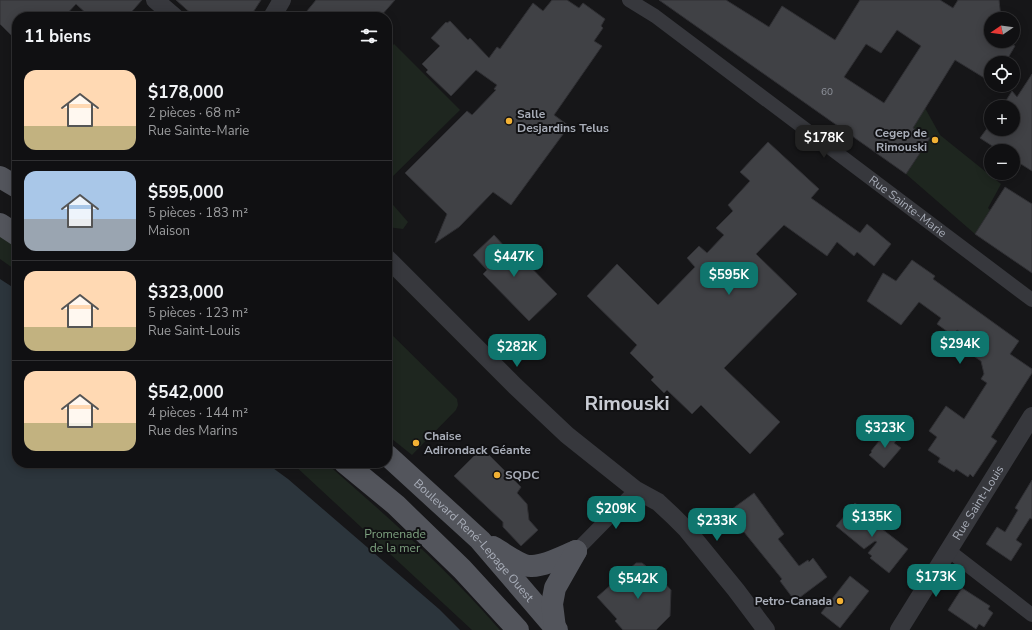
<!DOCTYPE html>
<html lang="fr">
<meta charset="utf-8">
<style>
:root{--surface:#101012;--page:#1e1e20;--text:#f1f3f6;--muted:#9c9d9f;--line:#303032;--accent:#0f766e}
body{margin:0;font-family:"Nunito Sans",sans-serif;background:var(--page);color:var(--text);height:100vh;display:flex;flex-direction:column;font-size:15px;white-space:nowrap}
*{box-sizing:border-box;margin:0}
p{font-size:13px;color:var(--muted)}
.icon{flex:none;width:22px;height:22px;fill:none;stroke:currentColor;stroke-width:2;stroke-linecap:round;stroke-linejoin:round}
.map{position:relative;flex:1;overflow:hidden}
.drawer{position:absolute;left:12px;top:12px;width:380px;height:456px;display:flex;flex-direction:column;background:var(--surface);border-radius:16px;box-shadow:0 2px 10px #0003,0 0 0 1px var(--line)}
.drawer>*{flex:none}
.needle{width:26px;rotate:257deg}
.fabs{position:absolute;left:984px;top:12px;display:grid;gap:8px}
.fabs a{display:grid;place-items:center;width:36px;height:36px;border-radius:50%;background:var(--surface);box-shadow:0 2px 10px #0003,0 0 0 1px var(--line);font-size:20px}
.price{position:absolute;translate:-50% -34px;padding:0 9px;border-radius:8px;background:var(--accent);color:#fff;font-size:13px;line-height:26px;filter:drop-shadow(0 1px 2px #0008)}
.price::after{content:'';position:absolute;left:50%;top:24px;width:12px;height:9px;margin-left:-6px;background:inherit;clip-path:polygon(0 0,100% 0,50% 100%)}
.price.on{background:#222;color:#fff}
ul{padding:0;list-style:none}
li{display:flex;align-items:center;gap:12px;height:100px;padding:0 12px}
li+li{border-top:1px solid var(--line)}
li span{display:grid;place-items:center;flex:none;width:112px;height:80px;border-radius:12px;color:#555}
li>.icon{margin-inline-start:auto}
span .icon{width:48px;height:48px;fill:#fffc;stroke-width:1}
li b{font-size:17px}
h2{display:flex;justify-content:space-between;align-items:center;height:48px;padding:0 12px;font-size:17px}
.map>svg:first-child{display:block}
.green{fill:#1e261f}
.water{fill:#2c353c}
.building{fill:#404145;stroke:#303034;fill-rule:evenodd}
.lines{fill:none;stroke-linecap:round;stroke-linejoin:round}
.minor{stroke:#37383d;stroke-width:14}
.tertiary{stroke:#37383d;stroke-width:18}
.primary{stroke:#53555c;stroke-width:22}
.poi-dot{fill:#f2b134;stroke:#111113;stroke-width:1.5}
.labels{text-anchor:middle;stroke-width:4;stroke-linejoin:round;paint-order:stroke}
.number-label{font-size:10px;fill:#8e929b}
.poi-label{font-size:12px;font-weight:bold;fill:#a8adb8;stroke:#111113;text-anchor:start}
.street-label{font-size:12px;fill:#a8adb8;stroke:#111113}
.park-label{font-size:12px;fill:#7fa381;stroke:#111113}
.town-label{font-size:20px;font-weight:bold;fill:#c9ccd4;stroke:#111113}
</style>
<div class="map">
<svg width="1032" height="630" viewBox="0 0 1032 630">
<rect width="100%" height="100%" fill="#161618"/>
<path class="green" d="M394,44L460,110L387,182V52Z
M925,108L940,135L1001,184L988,208L990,210L975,234L906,174L930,139L913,128Z
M387,198L408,222L403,229L387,227Z
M0,233L17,244V271L0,259Z
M387,330L457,399L458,405L456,410L412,455L387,435Z
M292,463H326C387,516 447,569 500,630H472Z"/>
<path class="water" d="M0,279L17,290V463H266L288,479L439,609L460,630H0Z"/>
<path class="building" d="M0,0H142L127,17H98L93,12L89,16L76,4L64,17H17V41L0,24Z
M176,0H261L250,17H195Z
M316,0H395L380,17H302Z
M552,0H567L579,8L583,3L605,19L601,26L603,28L594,41L602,46L554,115L569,126L511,205L493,192L459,227L435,243L447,214L405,173L467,111L472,115L496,90L494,89L497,85L476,70L451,96L426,72L428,70L422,64L440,46L431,38L446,22L447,23L450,21L468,40L470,38L489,58L497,47L500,49L533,3L543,11Z
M659,0H726L769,27L782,6L835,40L860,0H940L953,8L958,0H999L1001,18L991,19V36L988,41H1007L1015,46L1005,63H991V82L955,60L913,128L930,138L906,174ZM897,30L921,46L884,103L844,77L866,44L881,53Z
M1032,74V171L1013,159V151H1000L980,138L991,123V129H1013V107H1002L1012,91L1017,97Z
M768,142L819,189L811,198L860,233L867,224L891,244L874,266L857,252L854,256L837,242L827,256L784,225L756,254L797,294L724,368L780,422L750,454L701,405L692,414L667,390L664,393L651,380L654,377L630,353L637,345L587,296L617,264L658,305L695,267L687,258L699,246L707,253L724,235L716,228L733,211L728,205L750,181L740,172Z
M1005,187L1032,204V273L975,234Z
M494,235L506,248L509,245L557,294L529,321L483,274L487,270L473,255Z
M912,260L935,276L933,279L1019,341L1010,354L1032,369V373L991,437L997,441L973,477L970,474L968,477L956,469L954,472L938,462L940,458L928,450L937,437L929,431L946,406L964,419L987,383L981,379L984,374L981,361L972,355L975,352L973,351L977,345L957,330L954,335L948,332L937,324L941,318L919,302L901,325L867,301L883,273L896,281Z
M888,430L898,439L894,443L901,448L884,468L869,455L872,452L871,451Z
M482,448L521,487L517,493L527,504L529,520L538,530L521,546L503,527V522L454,476Z
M1032,480V519L1030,518L1016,540L1022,544L1011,561L986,544L997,527L1005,532L1018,510L1015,508Z
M754,493L784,534L778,539L799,566L808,560L809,562L813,558L827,577L795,601L780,581L782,579L744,532L742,533L741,531L738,533L724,515Z
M855,503L875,519L873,522L908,549L889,573L870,558L872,556L868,553L877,542L875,541L864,549L836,526Z
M636,563H642L646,566L654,584L660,578L671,590L670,616L656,630H623L615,621L617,619L597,597Z
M850,576L869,591L840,628L821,613Z
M962,588L990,606L988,609L993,613L984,627L979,624L976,629L948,610Z"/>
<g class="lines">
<g class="minor">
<path id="s1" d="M629,0L655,16L1032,300"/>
<path d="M948,550L1032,615"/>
<path d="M576,551L636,490"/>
</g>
<g class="tertiary">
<path d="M155,0L175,17"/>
<path d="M272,17L282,0"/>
<path d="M387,258L515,386L567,435L636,490L658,502L673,516L687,530L736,590L766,630"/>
<path id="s2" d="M899,630L1032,416"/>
</g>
<g class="primary">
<path d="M0,177L17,187"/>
<path d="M0,224L17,235"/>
<path id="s3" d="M387,455L480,540L557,630"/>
<path d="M345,463L396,505L462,569L518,630"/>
<path d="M493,547C502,552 521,567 532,566C545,566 564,556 576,551"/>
<path d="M555,628L552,604L555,588L576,551"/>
</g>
</g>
<g class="poi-dot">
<circle cx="509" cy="121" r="4"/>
<circle cx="935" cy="140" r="4"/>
<circle cx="416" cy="443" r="4"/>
<circle cx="497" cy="475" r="4"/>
<circle cx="840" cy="601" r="4"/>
</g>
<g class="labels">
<g class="number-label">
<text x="827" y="95">60</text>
</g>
<g class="poi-label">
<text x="517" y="118">Salle<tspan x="517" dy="14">Desjardins Telus</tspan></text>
<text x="927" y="137" text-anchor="end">Cegep de<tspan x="927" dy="14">Rimouski</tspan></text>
<text x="424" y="440">Chaise<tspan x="424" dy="14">Adirondack Géante</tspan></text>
<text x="505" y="479">SQDC</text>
<text x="832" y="605" text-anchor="end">Petro-Canada</text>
</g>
<g class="street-label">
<text dy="4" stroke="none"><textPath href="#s1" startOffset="347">Rue Sainte-Marie</textPath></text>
<text dy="4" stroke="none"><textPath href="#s2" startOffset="150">Rue Saint-Louis</textPath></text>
<text dy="4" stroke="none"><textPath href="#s3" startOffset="122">Boulevard René-Lepage Ouest</textPath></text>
</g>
<g class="park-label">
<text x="395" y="538">Promenade<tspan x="395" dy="14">de la mer</tspan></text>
</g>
<g class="town-label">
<text x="627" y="410">Rimouski</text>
</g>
</g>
</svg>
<div class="fabs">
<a><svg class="needle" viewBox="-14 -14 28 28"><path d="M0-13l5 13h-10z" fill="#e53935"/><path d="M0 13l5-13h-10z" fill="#9c9d9f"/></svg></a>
<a><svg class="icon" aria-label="locate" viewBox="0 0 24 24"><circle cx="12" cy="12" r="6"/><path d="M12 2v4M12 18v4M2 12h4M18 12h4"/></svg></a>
<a>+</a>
<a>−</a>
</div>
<b class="price on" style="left:824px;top:159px">$178K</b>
<b class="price" style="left:514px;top:278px">$447K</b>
<b class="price" style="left:729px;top:296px">$595K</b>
<b class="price" style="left:960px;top:365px">$294K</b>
<b class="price" style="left:517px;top:368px">$282K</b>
<b class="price" style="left:885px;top:449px">$323K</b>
<b class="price" style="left:616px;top:530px">$209K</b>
<b class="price" style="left:872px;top:538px">$135K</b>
<b class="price" style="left:717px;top:542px">$233K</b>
<b class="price" style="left:936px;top:598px">$173K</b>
<b class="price" style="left:638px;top:600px">$542K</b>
<section class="drawer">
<h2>11 biens<svg class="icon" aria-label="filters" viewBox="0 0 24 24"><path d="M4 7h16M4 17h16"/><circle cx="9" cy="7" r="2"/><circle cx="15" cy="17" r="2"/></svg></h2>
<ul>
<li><span style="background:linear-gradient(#ffd9b3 70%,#c2b280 0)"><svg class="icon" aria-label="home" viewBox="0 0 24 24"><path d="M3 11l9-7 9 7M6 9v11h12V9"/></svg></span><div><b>$178,000</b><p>2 pièces · 68 m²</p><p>Rue Sainte-Marie</p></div></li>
<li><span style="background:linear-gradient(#a9c7e8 60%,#9aa5b1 0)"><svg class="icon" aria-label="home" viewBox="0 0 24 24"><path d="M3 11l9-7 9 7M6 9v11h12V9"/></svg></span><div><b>$595,000</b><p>5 pièces · 183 m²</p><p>Maison</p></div></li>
<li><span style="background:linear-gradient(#ffd9b3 70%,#c2b280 0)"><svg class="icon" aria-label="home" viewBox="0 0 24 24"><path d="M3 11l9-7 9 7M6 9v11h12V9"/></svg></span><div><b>$323,000</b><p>5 pièces · 123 m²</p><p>Rue Saint-Louis</p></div></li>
<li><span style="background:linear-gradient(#ffd9b3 65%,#c2b280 0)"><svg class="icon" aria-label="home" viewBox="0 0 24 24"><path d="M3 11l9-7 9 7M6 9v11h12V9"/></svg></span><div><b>$542,000</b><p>4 pièces · 144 m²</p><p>Rue des Marins</p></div></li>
</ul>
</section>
</div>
